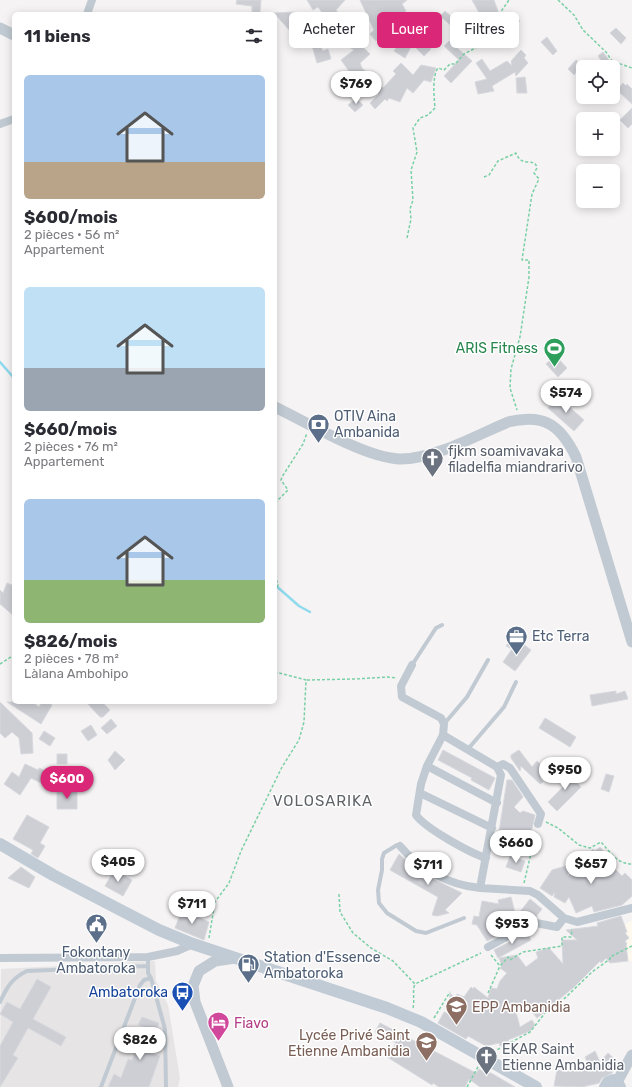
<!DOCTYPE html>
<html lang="fr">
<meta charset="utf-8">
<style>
:root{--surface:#fff;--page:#f2f2f3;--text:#2b2b33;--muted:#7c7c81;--accent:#db2777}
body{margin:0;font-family:Rubik,sans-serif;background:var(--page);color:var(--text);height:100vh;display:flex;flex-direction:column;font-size:15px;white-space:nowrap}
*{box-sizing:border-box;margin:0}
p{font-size:13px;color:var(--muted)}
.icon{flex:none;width:22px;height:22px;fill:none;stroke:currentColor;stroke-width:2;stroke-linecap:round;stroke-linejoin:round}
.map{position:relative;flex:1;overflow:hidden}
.panel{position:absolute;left:12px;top:12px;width:265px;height:692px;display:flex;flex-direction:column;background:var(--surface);border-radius:6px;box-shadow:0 2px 10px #0003}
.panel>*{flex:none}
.top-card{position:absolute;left:289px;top:12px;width:283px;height:36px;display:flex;gap:8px}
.fabs{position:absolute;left:576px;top:60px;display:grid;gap:8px}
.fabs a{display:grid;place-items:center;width:44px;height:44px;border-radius:6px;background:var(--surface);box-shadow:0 2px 10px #0003;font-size:20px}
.price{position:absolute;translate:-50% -34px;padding:0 9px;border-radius:14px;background:#fff;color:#222;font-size:13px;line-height:26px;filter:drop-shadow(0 1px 2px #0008)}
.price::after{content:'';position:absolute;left:50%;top:24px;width:12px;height:9px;margin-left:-6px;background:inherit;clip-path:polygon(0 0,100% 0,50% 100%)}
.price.on{background:var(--accent);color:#fff}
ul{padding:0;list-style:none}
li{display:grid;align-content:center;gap:8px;height:212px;padding:0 12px}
li span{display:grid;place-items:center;height:124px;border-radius:6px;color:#555}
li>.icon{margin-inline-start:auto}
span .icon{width:72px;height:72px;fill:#fffc;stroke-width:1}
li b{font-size:17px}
h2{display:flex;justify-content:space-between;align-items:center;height:48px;padding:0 12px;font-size:17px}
.pill{padding:0 14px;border-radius:6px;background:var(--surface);box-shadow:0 2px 10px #0003;font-size:14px;line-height:36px}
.pill.on{background:var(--accent);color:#fff}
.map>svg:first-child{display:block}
.commercial{fill:#fdf9ef}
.education{fill:#e6e4e5}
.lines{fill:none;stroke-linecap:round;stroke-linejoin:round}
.stream{stroke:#90daee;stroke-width:2.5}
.building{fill:#cdcfd5;stroke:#d7d9de}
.path{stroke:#7ad0a6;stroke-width:1.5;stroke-dasharray:3 2;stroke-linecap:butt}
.service{stroke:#c1cad2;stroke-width:4}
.minor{stroke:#c1cad2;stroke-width:8}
.tertiary{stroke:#c1cad2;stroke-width:11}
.secondary{stroke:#c1cbd6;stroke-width:12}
.labels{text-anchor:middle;stroke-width:3;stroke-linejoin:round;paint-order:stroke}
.leisure-label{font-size:14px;fill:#27864d;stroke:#fff;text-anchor:end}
.service-label{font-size:14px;fill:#4e5e75;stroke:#fff;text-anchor:start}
.worship-label{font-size:14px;fill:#5b616d;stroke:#fff;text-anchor:start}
.transit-label{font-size:14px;fill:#164399;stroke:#fff;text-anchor:end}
.education-label{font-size:14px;fill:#785e54;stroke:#fff;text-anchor:start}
.hotel-label{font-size:14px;fill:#b23c85;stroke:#fff;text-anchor:start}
.neighbourhood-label{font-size:15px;letter-spacing:1px;fill:#5f6368;stroke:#fff}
</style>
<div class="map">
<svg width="632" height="1087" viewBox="0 0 632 1087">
<rect width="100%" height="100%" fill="#f5f3f3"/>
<path class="commercial" d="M632,920V961L610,963L606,959L612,954L603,940Z"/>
<path class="education" d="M155,961L156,981L168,1005L180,1078L178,1087H0L1,969Z"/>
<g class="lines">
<path class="stream" d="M0,362L14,378
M275,585L299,606L310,612"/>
</g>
<path class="building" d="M237,0H261L260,13H252V6L236,4Z
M307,0H345L336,10L339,14L329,22L318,7L313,10Z
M360,0H407L402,4L406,11L396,18L431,49L424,56L415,47L413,48L411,47L405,58L394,51L398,45L386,31L376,41L370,34L374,30Z
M472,0H494L500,17L506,27L515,17L520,21L509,33L514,38L509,43L494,27L491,28L484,15L481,16Z
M445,11L466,29L460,33L440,16Z
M295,12L312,36L304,42L294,27L290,31L274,13Z
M421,12L438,28L433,34L415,18Z
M616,28L626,38L621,44L610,33Z
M315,37L323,51L328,49L331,59L317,63L313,49L308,41Z
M547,37L557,51L553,55L541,42Z
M352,40L357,41L370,54L360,63L362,68L383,88L396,74L393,71L401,63L413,75L421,65L436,68L431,82L424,80L413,93L407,88L400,102L389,98L387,101L385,99L375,109L370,103L379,94L364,83L357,90L350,83L354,78L341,60L354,50L349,47Z
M449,41L472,61L451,83L444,76L459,60L444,46Z
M521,50L526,55L524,58L528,63L516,76L515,72L492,86L494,91L478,94L475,82L487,79L476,63L482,59L490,71L507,61L512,66L511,61Z
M603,52L614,67H606L598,56Z
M576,60L582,65L574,75L568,69Z
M525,77L527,93H517L516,78Z
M623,83L626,86L627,84L632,89V104L617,90Z
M356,98L363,105L355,112L348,105Z
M632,108V124L628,128L620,120Z
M555,355L567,368L558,377L546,364Z
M558,397L584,420L574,431L548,408Z
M7,583L14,586V616L0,604V590L3,593Z
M510,640L517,644L519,641L531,650L515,671L503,662L512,649L506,646Z
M616,691V694L625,691L628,699L592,706L590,695Z
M0,702L32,733L33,753L21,754L19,738L12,732L5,738L0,733Z
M7,702H32L39,707L42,702H47L52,705L41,724Z
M86,702H102L110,710L103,717H100Z
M545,718L576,737L570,747L539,728Z
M111,719L117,726L107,734L101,728Z
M91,725L97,735L88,741L81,731Z
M44,731L55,738L50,746L39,739Z
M443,750L495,778L489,790L471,780L472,778L438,760Z
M519,750L532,767L537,761L547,771L540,778L543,782L540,784L521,766L520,771L511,758V755Z
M115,751L125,760L115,770L108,760Z
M57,754H67V764H57Z
M25,764L38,770L39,768L50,773L45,785L31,778L20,795L4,784L12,772L19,777Z
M567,770L572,775L571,776L581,787L557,811L548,802L564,786L557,779Z
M606,774L614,776L609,792L601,789Z
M507,780H512L523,797L514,807L520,813L523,811L535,815L529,842L510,838L508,847L497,845Z
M77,791V809H57V792Z
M27,815L49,827L40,843L45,846L38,858L31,854L33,850L13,839Z
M600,847L612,861L609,863L622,876L625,873L632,880V896L622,905L594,912L592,906L576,913L569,897L565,903L554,897L555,892L552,896L540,888L552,870L569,865L568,876L578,868L582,874L593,865L586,856L593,849L595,851Z
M399,854L407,861L405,865L413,869L411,872L427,880L429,877L462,893L445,910L449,913L437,916L432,915L438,897L390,870Z
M510,856L525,861L521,872L506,867Z
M21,867L35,877L29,888L8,878Z
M114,870L132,880L123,896L105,886Z
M511,897L516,917L530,899L542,909L535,918L487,941L477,925L472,924L474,916L479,917L482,901L499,904L498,900Z
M182,910L209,922L204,940L175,928Z
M621,916L627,932L625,933L629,938L625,941L627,944L626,945L628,961L610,963L606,958L601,963L600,961L574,987L537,1018L526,1004L516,1012L520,1027L532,1020L535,1025L530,1031L508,1040L509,1042L500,1046L499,1043L486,1046L468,1036L466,1039L438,1023L444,1012L449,1014L450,993L455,998L457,994L464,997L471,987L473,989L474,987L488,998L491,988L497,989L500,981L507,973L500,968L502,966L499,958L517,955L526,967L538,958L536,952L549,948L563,964L562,940H577L566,930L598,926L597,923Z
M527,933L531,940L498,958L494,950Z
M37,979L51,987L33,1019L66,1037L61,1046L28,1028L13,1055L18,1058L0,1087V1046L13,1022L0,1014L7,1002L20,1009Z
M142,1017L159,1023L148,1052L160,1056L149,1087H108L114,1074L121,1078L128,1059L132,1060L144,1027L138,1025Z
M380,1023L476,1073L479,1069L486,1073H491L515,1087H480L469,1079L465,1087H439L433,1083L432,1085L387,1057L396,1043L375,1032Z
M595,1051L600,1062L608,1053L619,1063L612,1073L602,1078L599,1083L582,1087L554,1086L557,1070L566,1072L589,1066L585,1057Z"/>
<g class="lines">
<path class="path" d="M558,0L574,15L583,30L606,52L612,61L632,68
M484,177L489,175L498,161L516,153C522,169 535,156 537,168L534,173L539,179L532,194L522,260H529V277L520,337L511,369L510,388L517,410
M407,238L411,219L410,209L413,200L411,170L417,152L413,128L420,118L428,115L435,108C434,97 432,76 438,68L444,70L450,64H455L464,54L483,44L489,33L483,25L484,22L500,13L509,0
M275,503L288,490L281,480L282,477L303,444L307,433
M275,564V572
M275,575L278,585L275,591
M0,664L14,655
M307,680L355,679L387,677L397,678
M546,822L558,828L579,845L590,848L601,842C610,852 617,864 632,864
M524,883L536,832
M339,894L340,912L353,933L371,948L393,961L415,984L481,953
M209,938L215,902L229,883L241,851L282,767L299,740L304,722L306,680L275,672
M491,955L500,966L508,957L510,960L523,952L562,946V937H571L572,929
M488,993L500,966
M413,1008C415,1000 412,991 415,984
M434,1018L450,992
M493,1052L530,1032L549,1008L565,998L592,972L610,959V957L632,946
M467,1087L479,1065"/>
<path class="service" d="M412,665L436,628L442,625
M444,724L467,697L488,660
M468,749L504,707L516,682
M400,846L397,845L384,853L382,859V870L378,890L379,903L387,913L416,931L426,933L464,918
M148,957V973L151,978L165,1029L166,1087
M0,1002C7,987 12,978 27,971L147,966
M101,1087L140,985L144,980L151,978"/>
<path class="minor" d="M87,14L92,0
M0,124L14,119
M412,665L401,686L402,697L441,718L444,724L443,735L427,766L421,784L416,815C425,828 470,853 486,858
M427,766L497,803
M497,767L503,764L510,768L541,814L538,824
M420,793L492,828
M400,846C419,869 449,885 480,888L501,775L497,767L443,735
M480,888L530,891L538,895L564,918L577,922L632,908
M488,947L521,929L536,923L557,927L564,918
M0,958L148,957L177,951L193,944"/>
<path class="tertiary" d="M0,28L14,35
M275,407C308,423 364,457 399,459C433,460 477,435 508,422C545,413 561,426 576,457L632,642
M617,1082L632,1055
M228,1087L195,1002L193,986L199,971L215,961L235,958"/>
<path class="secondary" d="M0,844L53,875L159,930L193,944L387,1008L421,1022L536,1087
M605,1087L608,1082L613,1080L617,1082L620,1087"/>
</g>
<defs>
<symbol id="stadium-pin" viewBox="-11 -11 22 30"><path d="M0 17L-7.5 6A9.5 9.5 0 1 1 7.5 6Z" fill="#2e9e5b" stroke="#fff"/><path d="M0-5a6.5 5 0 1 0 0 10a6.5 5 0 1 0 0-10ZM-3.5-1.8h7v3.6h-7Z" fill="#fff"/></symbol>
<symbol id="bank-pin" viewBox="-11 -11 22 30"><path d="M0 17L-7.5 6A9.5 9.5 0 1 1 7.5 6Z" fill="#5c6f8a" stroke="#fff"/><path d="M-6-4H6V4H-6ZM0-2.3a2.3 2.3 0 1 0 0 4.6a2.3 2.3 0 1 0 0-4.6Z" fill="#fff"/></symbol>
<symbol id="church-pin" viewBox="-11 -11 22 30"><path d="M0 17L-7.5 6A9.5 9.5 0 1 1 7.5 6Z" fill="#6b7280" stroke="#fff"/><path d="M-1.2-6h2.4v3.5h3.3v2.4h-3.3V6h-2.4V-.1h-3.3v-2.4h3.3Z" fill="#fff"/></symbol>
<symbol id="office-pin" viewBox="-11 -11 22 30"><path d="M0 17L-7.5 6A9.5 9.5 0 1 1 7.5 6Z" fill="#5c6f8a" stroke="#fff"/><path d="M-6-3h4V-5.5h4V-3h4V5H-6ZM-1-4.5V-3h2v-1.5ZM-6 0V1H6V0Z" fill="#fff"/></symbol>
<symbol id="civic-pin" viewBox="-11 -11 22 30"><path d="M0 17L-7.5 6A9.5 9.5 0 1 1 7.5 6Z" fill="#5c6f8a" stroke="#fff"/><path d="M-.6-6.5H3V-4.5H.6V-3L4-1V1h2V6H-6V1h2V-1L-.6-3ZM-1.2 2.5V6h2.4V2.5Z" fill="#fff"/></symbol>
<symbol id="fuel-pin" viewBox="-11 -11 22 30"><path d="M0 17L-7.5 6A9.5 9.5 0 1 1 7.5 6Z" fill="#5c6f8a" stroke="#fff"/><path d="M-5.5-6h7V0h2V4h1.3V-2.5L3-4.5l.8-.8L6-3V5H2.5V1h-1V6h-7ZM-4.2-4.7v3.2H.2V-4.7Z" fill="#fff"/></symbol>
<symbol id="bus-pin" viewBox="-11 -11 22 30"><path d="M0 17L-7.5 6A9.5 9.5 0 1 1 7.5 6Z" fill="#1a4fb4" stroke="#fff"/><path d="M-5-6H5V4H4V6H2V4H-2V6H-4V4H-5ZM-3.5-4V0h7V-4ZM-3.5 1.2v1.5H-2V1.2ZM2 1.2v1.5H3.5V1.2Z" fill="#fff"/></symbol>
<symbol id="school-pin" viewBox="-11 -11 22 30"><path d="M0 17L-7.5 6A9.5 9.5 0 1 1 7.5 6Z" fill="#8d6e63" stroke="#fff"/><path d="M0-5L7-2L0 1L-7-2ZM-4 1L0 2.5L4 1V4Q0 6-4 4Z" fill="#fff"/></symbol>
<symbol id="hotel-pin" viewBox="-11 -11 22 30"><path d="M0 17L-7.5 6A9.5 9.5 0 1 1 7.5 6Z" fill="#d1479c" stroke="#fff"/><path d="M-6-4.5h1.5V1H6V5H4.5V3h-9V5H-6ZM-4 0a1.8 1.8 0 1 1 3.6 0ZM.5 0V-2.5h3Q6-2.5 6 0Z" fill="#fff"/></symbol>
</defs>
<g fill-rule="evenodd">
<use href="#stadium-pin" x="542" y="336" width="25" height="34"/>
<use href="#bank-pin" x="306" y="412" width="25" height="34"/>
<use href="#church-pin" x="420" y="446" width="25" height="34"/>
<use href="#office-pin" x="504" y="624" width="25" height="34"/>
<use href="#civic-pin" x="84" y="912" width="25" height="34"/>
<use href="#fuel-pin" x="236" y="952" width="25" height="34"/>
<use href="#bus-pin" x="170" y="980" width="25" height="34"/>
<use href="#school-pin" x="444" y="994" width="25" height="34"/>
<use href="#hotel-pin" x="206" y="1010" width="25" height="34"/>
<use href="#school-pin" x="414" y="1030" width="25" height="34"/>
<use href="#church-pin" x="474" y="1044" width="25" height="34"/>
</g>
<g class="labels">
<g class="leisure-label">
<text x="538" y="353">ARIS Fitness</text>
</g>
<g class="service-label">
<text x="334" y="421">OTIV Aina<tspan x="334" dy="16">Ambanida</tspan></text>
<text x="532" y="641">Etc Terra</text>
<text x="96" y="957" text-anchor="middle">Fokontany<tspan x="96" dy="16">Ambatoroka</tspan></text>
<text x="264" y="962">Station d'Essence<tspan x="264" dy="16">Ambatoroka</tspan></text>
</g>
<g class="worship-label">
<text x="448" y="456">fjkm soamivavaka<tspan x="448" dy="16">filadelfia miandrarivo</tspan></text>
<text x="502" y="1054">EKAR Saint<tspan x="502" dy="16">Etienne Ambanidia</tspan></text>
</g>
<g class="transit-label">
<text x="168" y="997">Ambatoroka</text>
</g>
<g class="education-label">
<text x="472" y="1012">EPP Ambanidia</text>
<text x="410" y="1040" text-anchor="end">Lycée Privé Saint<tspan x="410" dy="16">Etienne Ambanidia</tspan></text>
</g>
<g class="hotel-label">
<text x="234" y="1028">Fiavo</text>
</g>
<g class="neighbourhood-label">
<text x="323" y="806">VOLOSARIKA</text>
</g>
</g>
</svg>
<div class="fabs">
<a><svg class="icon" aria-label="locate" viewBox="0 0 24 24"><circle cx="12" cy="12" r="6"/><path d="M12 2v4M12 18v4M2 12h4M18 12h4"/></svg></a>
<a>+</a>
<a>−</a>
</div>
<b class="price" style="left:356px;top:105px">$769</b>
<b class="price" style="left:566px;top:414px">$574</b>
<b class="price" style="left:565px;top:791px">$950</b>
<b class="price on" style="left:67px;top:800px">$600</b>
<b class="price" style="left:516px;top:864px">$660</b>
<b class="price" style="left:118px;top:883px">$405</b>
<b class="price" style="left:591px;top:885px">$657</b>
<b class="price" style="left:428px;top:886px">$711</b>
<b class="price" style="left:192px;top:925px">$711</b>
<b class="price" style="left:512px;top:945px">$953</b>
<b class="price" style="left:140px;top:1061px">$826</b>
<div class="top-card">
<a class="pill">Acheter</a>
<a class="pill on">Louer</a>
<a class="pill">Filtres</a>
</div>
<section class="panel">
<h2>11 biens<svg class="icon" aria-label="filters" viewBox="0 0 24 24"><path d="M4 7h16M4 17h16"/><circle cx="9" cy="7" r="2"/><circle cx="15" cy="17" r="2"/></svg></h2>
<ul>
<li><span style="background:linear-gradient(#a9c7e8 70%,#b9a48a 0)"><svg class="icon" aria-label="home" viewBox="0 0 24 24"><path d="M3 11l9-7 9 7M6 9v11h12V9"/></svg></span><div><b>$600/mois</b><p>2 pièces · 56 m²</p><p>Appartement</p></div></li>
<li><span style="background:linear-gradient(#bfe0f5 65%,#9aa5b1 0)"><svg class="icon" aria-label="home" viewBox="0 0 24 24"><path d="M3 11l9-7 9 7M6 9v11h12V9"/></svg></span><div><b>$660/mois</b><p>2 pièces · 76 m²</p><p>Appartement</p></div></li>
<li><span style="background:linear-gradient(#a9c7e8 65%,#8fb573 0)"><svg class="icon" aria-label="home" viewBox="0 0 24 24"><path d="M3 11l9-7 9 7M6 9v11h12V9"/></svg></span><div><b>$826/mois</b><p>2 pièces · 78 m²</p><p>Làlana Ambohipo</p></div></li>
</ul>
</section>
</div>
